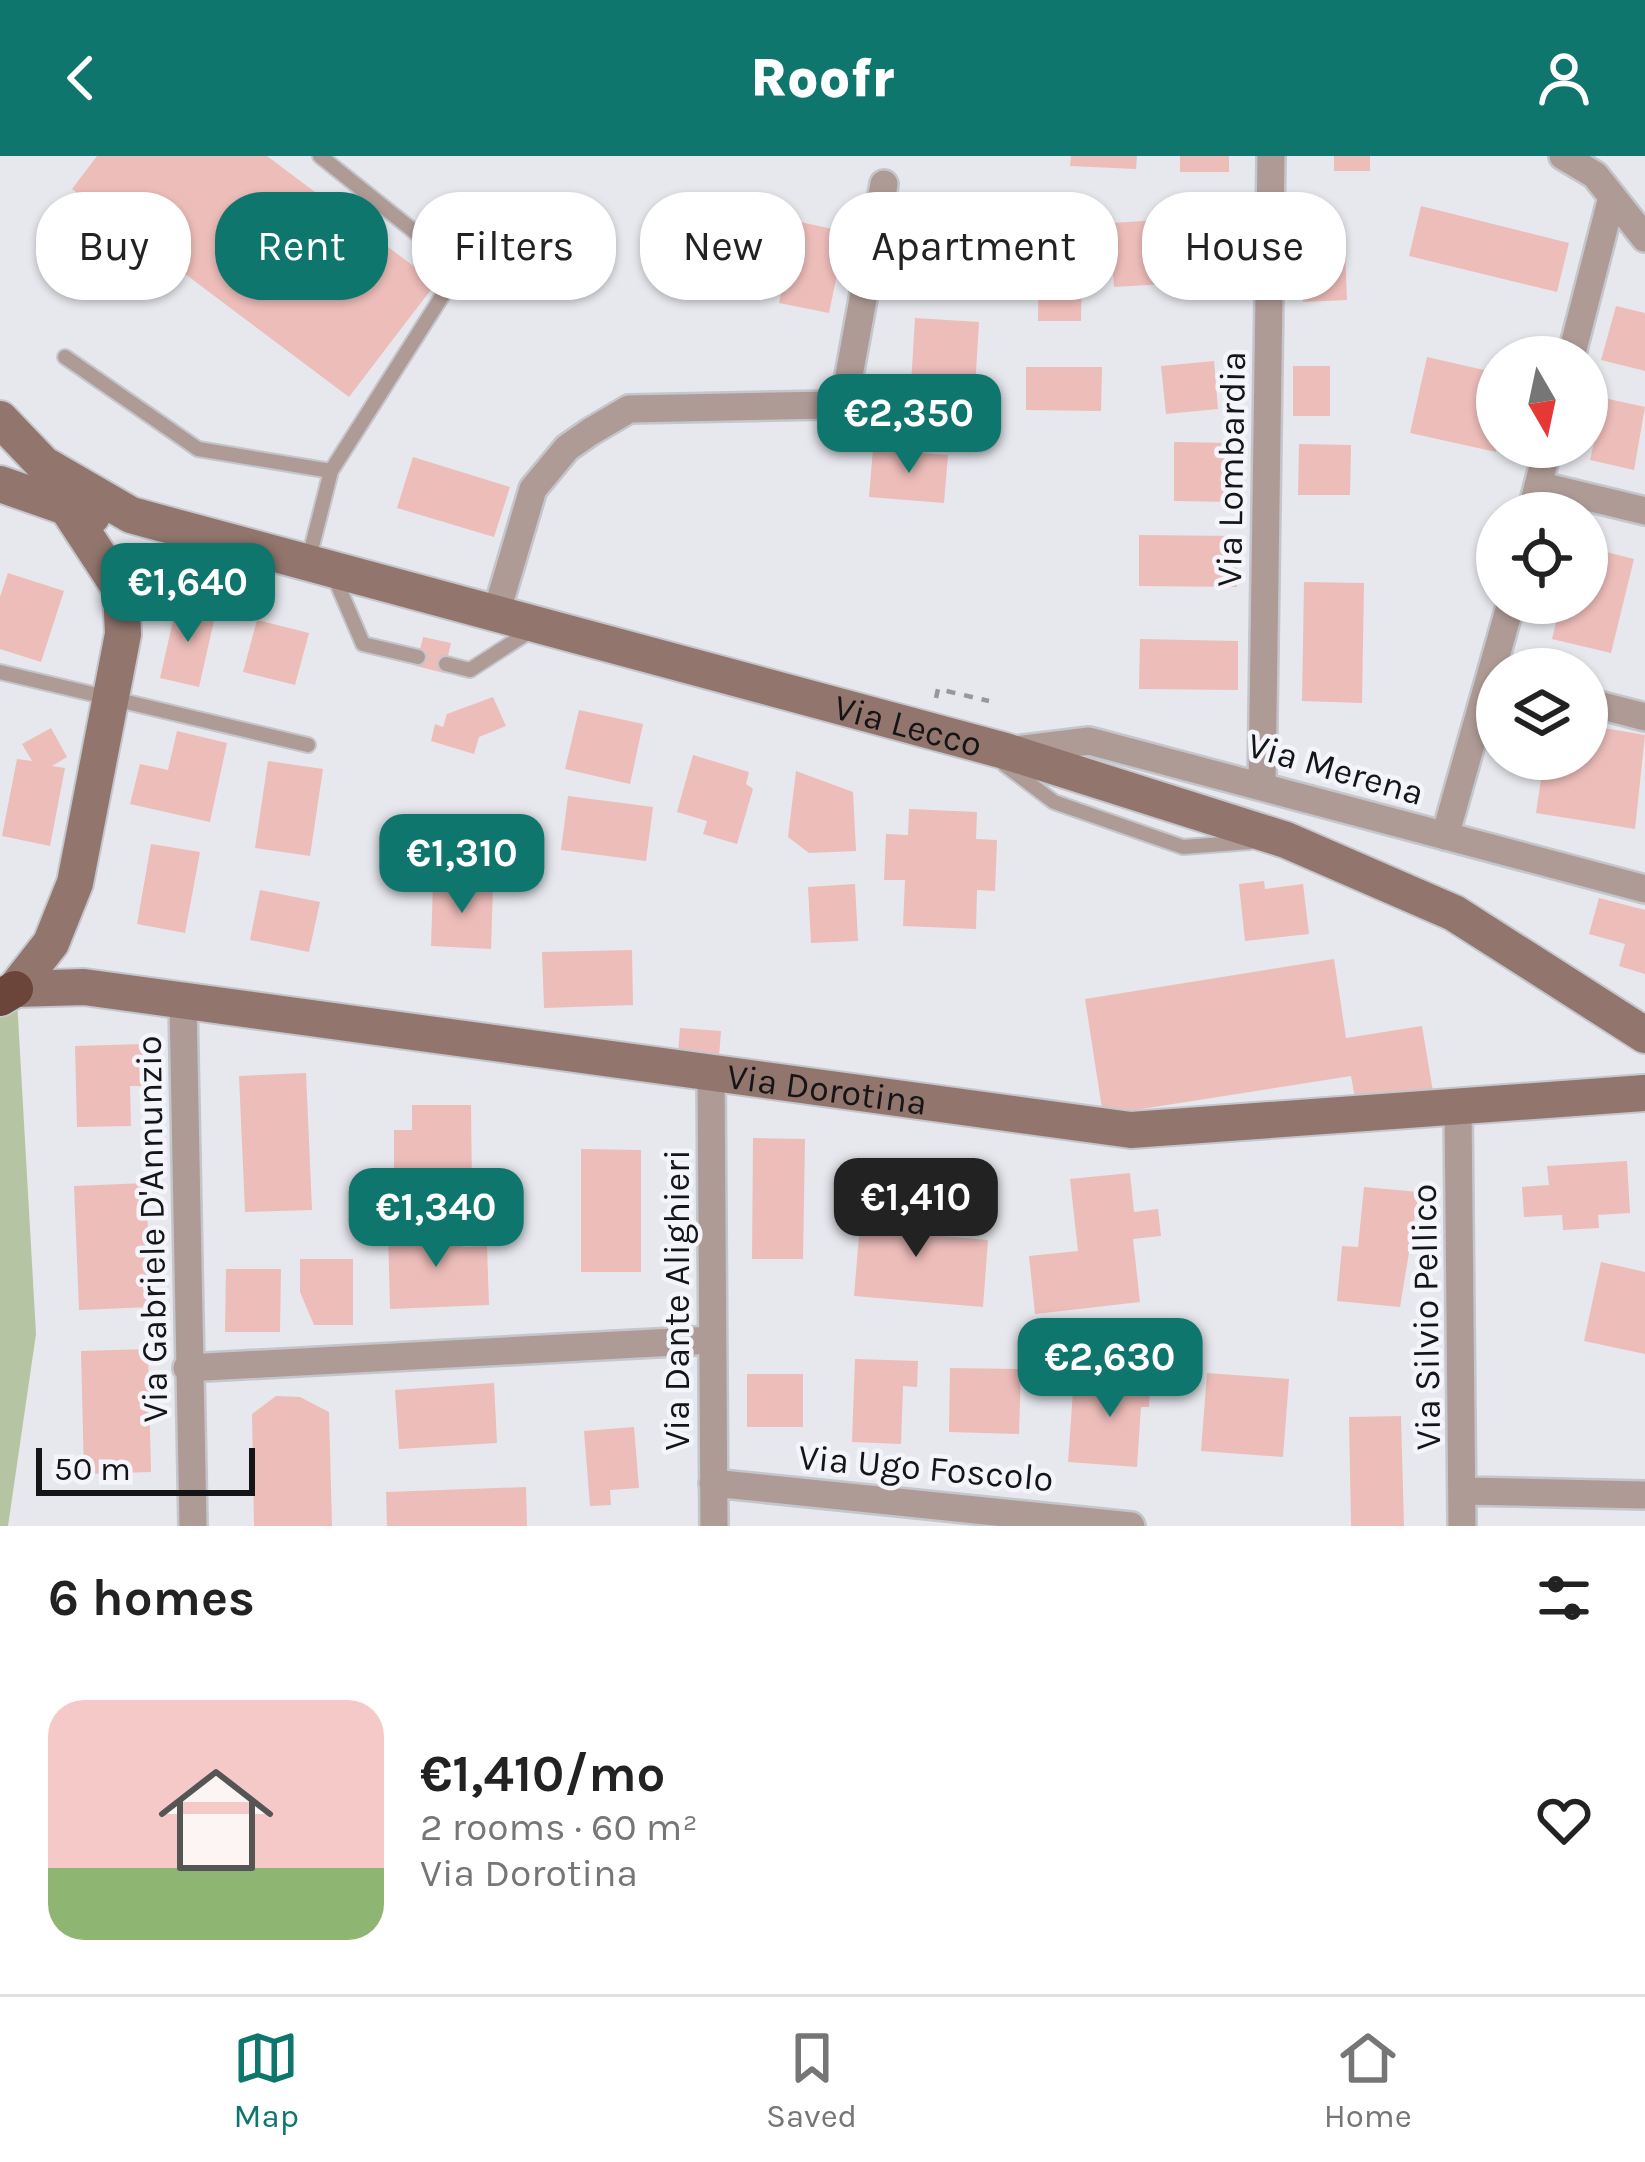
<!DOCTYPE html>
<meta charset="utf-8">
<style>
:root{--surface:#fff;--page:#f2f2f2;--text:#222;--muted:#767676;--line:#e0e0e0;--accent:#0f766e}
body{margin:0;font-family:Karla,sans-serif;background:var(--page);color:var(--text);height:100vh;display:flex;flex-direction:column;font-size:45px;white-space:nowrap}
*{box-sizing:border-box;margin:0}
p{font-size:39px;color:var(--muted)}
.icon{flex:none;width:66px;height:66px;fill:none;stroke:currentColor;stroke-width:2;stroke-linecap:round;stroke-linejoin:round}
.map{position:relative;height:1370px;overflow:hidden}
.sheet{display:flex;flex-direction:column;background:var(--surface);flex:1}
.sheet>*{flex:none}
.hud{position:absolute;left:36px;top:36px;width:1575px;height:108px;display:flex;gap:24px}
.needle{width:78px;rotate:171deg}
.controls{position:absolute;left:1476px;top:180px;display:grid;gap:24px}
.controls a{display:grid;place-items:center;width:132px;height:132px;border-radius:50%;background:var(--surface);box-shadow:0 3px 9px #0004;font-size:60px}
.scale{position:absolute;left:36px;bottom:30px;width:219px;box-sizing:border-box;padding-left:12px;border:6px solid #151517;border-top:0;font-size:33px;line-height:42px;white-space:nowrap;color:#151517;-webkit-text-stroke:9px #f3f5fa;paint-order:stroke}
.price{position:absolute;translate:-50% -102px;padding:0 27px;border-radius:24px;background:var(--accent);color:#fff;font-size:39px;line-height:78px;filter:drop-shadow(0 3px 6px #0008)}
.price::after{content:'';position:absolute;left:50%;top:72px;width:36px;height:27px;margin-left:-18px;background:inherit;clip-path:polygon(0 0,100% 0,50% 100%)}
.price.selected{background:#222;color:#fff}
ul{padding:0;list-style:none}
li{display:flex;align-items:center;gap:36px;height:300px;padding:0 48px}
li span{display:grid;place-items:center;flex:none;width:336px;height:240px;border-radius:36px;color:#555}
li>.icon{margin-inline-start:auto}
span .icon{width:144px;height:144px;fill:#fffc;stroke-width:1}
li b{font-size:51px}
h2{display:flex;justify-content:space-between;align-items:center;height:144px;padding:0 48px;font-size:51px}
.tag{padding:0 42px;border-radius:48px;background:var(--surface);box-shadow:0 3px 9px #0004;font-size:42px;line-height:108px}
.tag.selected{background:var(--accent);color:#fff}
header{display:flex;justify-content:space-between;align-items:center;height:156px;padding:0 48px;background:var(--accent);color:#fff;font-size:54px;font-weight:800}
.tab-bar{display:flex;justify-content:space-around;align-items:center;height:168px;border-top:3px solid var(--line);background:var(--surface);font-size:33px;color:var(--muted)}
.tab-bar a{display:grid;justify-items:center;gap:6px}
.tab-bar .selected{color:var(--accent)}
.map>svg:first-child{display:block}
.green{fill:#b5c4a3}
.building{fill:#edbdba}
.lines{fill:none;stroke-linecap:round;stroke-linejoin:round}
.lane-casing{stroke:#c5c6cb;stroke-width:18}
.street-casing{stroke:#c5c6cb;stroke-width:32}
.secondary-casing{stroke:#c5c6cb;stroke-width:40}
.highway-casing{stroke:#c5c6cb;stroke-width:40}
.path{stroke:#97989c;stroke-width:4.5;stroke-dasharray:9 9;stroke-linecap:butt}
.lane{stroke:#af9b96;stroke-width:14}
.street{stroke:#af9b96;stroke-width:27}
.secondary{stroke:#92766e;stroke-width:36}
.highway{stroke:#6b443a;stroke-width:36}
.labels{text-anchor:middle;stroke-width:9;stroke-linejoin:round;paint-order:stroke}
.street-label{font-size:36px;fill:#151517;stroke:#f3f5fa}
</style>
<header><svg class="icon" aria-label="back" viewBox="0 0 24 24"><path d="M15 5l-7 7 7 7"/></svg>Roofr<svg class="icon" aria-label="person" viewBox="0 0 24 24"><circle cx="12" cy="8" r="4"/><path d="M4 21q1-7 8-7t8 7"/></svg></header>
<div class="map">
<svg width="1645" height="1370" viewBox="0 0 1645 1370">
<rect width="100%" height="100%" fill="#e6e8ed"/>
<path class="green" d="M17,844L36,1178L8,1370H0V858Z"/>
<path class="building" d="M97,0H267L436,127L349,241L72,33Z
M1071,0H1137L1136,13L1070,10Z
M1180,0H1229V16H1180Z
M1334,0H1370V15H1334Z
M1243,41L1244,131H1194L1193,42Z
M935,50L995,57L987,121L927,114Z
M1421,50L1569,87L1557,136L1409,100Z
M654,55L715,63L709,112L648,104Z
M1161,64L1165,128L1114,131L1110,67Z
M796,65L846,76L829,157L779,147Z
M1344,69L1347,144L1303,146L1300,71Z
M1039,89L1082,90L1081,165H1038Z
M1616,150L1645,157V215L1601,204Z
M915,162L979,166L975,233L911,229Z
M1427,201L1497,217L1496,296L1410,277Z
M1214,205L1218,253L1166,258L1161,210Z
M1293,210H1330V260H1293Z
M1026,211H1102L1101,255L1026,254Z
M1604,242L1645,251L1634,314L1590,304Z
M1174,286L1233,287V346L1174,345Z
M1299,288L1351,289L1350,339H1298Z
M873,293L948,299L944,347L869,341Z
M413,301L510,331L494,381L397,352Z
M1139,379L1237,380V431L1139,430Z
M1587,391L1634,403L1611,497L1552,483L1561,447H1587Z
M8,417L64,435L41,506L0,493V441Z
M1304,426L1364,427L1362,547L1302,545Z
M177,447L216,456L199,531L160,522Z
M257,464L309,477L295,529L243,516Z
M423,481L451,487L444,517L416,510Z
M1140,483L1238,485V534L1139,533Z
M493,541L506,570L479,581L474,598L431,585L435,568L443,571L447,558Z
M579,554L643,568L630,628L565,613Z
M1592,570L1645,579L1635,673L1536,657L1544,603H1587Z
M51,572L67,601L52,610L65,612L50,690L2,680L17,603L32,605L22,588Z
M177,575L227,587L210,666L130,648L140,608L168,614Z
M693,599L749,616L746,628L753,633L737,688L703,678L707,665L677,656Z
M268,605L323,613L310,700L255,692Z
M796,615L853,636L856,695L809,697L788,681Z
M568,640L653,651L646,705L561,694Z
M909,653L977,656L976,683L997,684L995,735L977,734L976,773L903,770L905,724H884L886,678L908,679Z
M151,688L200,696L185,777L137,768Z
M1264,725L1265,733L1303,728L1309,778L1245,785L1239,728Z
M433,727L493,730L491,793L431,790Z
M855,728L858,785L811,787L808,731Z
M260,734L320,746L309,796L250,784Z
M1599,742L1645,754V818L1619,810L1625,788L1589,778Z
M632,794L633,849L544,852L542,796Z
M1334,803L1346,882L1422,870L1433,936L1356,948L1351,920L1103,959L1085,843Z
M680,872L721,875L719,901L678,898Z
M144,888L145,930H130L131,970L77,971L75,890Z
M306,917L312,1054L245,1056L239,920Z
M412,949H471L472,1035L423,1036L413,1012H394V974H412Z
M753,982L805,983L803,1103H752Z
M581,993L641,994V1116H581Z
M1627,1005L1630,1057L1598,1059L1599,1072L1563,1074L1562,1059L1524,1061L1522,1031L1549,1029L1547,1010Z
M1130,1017L1134,1056L1158,1053L1161,1080L1133,1083L1140,1146L1035,1158L1029,1100L1078,1095L1070,1023Z
M146,1027L151,1151L79,1154L74,1030Z
M1364,1031L1419,1036L1400,1151L1337,1145L1342,1090L1358,1091Z
M862,1044L921,1049L918,1078L988,1084L983,1151L854,1140Z
M463,1073V1091L487,1090L489,1149L390,1153L388,1075Z
M300,1103H353V1169H314L300,1136Z
M1601,1106L1645,1116V1198L1584,1185Z
M226,1113H281L280,1176H225Z
M148,1193L151,1316L84,1318L81,1195Z
M855,1203L918,1205L917,1231L903,1230L901,1288L852,1286Z
M950,1212L1021,1213L1019,1278L949,1276Z
M1106,1212L1151,1215L1149,1251H1141L1137,1311L1068,1306L1073,1235L1104,1237Z
M1207,1217L1289,1223L1283,1301L1201,1295Z
M747,1218H803V1271H747Z
M494,1227L497,1287L399,1293L395,1234Z
M276,1240L300,1241L329,1256L332,1370H254L252,1258Z
M1401,1260L1404,1370H1351L1349,1261Z
M634,1271L639,1332L610,1334L611,1349L590,1350L584,1275Z
M526,1331L527,1370H387L386,1336Z"/>
<g class="lines">
<defs>
<path id="lane" d="M320,0L460,112L331,315
M65,201L198,293L331,315L309,402
M333,418L363,488L418,501
M446,508L470,514L535,472
M0,516L308,589
M1005,609L1054,646L1183,691L1250,686"/>
<path id="street" d="M1563,0L1595,19L1645,82
M1571,201L1612,41
M1538,329L1645,355
M1531,357L1548,291
M496,458L533,333L567,292L590,276L629,253L829,249L846,236L884,28
M1587,546L1645,561
M1015,594L1089,585L1645,733
M1262,628L1271,0
M1445,680L1511,447
M183,847L193,1370
M711,918L714,1370
M1458,950L1462,1370
M187,1212L712,1184
M713,1327L1131,1370
M1465,1335L1645,1339"/>
<g id="secondary">
<path id="s1" d="M0,263L43,308L131,359L1005,595L1286,684L1454,757L1645,879"/>
<path d="M0,328L92,360"/>
<path id="s2" d="M15,833L84,831L1131,974L1645,937"/>
<path d="M15,833L51,787L75,727L123,478L121,434L68,353"/>
</g>
<path id="highway" d="M0,842L15,833"/>
</defs>
<use href="#lane" class="lane-casing"/>
<use href="#street" class="street-casing"/>
<use href="#secondary" class="secondary-casing"/>
<use href="#highway" class="highway-casing"/>
<path class="path" d="M936,542L938,533L989,545"/>
<use href="#lane" class="lane"/>
<use href="#street" class="street"/>
<use href="#secondary" class="secondary"/>
<use href="#highway" class="highway"/>
</g>
<g class="labels">
<g class="street-label">
<text transform="translate(1230 313) rotate(-89)" y="13">Via Lombardia</text>
<text dy="13" stroke="none"><textPath href="#s1" startOffset="969">Via Lecco</textPath></text>
<text transform="translate(1336 612) rotate(16)" y="13">Via Merena</text>
<text dy="13" stroke="none"><textPath href="#s2" startOffset="819">Via Dorotina</textPath></text>
<text transform="translate(151 1073) rotate(-91)" y="13">Via Gabriele D'Annunzio</text>
<text transform="translate(676 1144) rotate(-90)" y="13">Via Dante Alighieri</text>
<text transform="translate(1425 1161) rotate(-91)" y="13">Via Silvio Pellico</text>
<text transform="translate(926 1311) rotate(5)" y="13">Via Ugo Foscolo</text>
</g>
</g>
</svg>
<div class="controls">
<a><svg class="needle" viewBox="-14 -14 28 28"><path d="M0-13l5 13h-10z" fill="#e53935"/><path d="M0 13l5-13h-10z" fill="#767676"/></svg></a>
<a><svg class="icon" aria-label="locate" viewBox="0 0 24 24"><circle cx="12" cy="12" r="6"/><path d="M12 2v4M12 18v4M2 12h4M18 12h4"/></svg></a>
<a><svg class="icon" aria-label="layers" viewBox="0 0 24 24"><path d="M12 4l9 5-9 5-9-5zM3 14l9 5 9-5"/></svg></a>
</div>
<div class="scale">50 m</div>
<b class="price" style="left:909px;top:320px">€2,350</b>
<b class="price" style="left:188px;top:489px">€1,640</b>
<b class="price" style="left:462px;top:760px">€1,310</b>
<b class="price selected" style="left:916px;top:1104px">€1,410</b>
<b class="price" style="left:436px;top:1114px">€1,340</b>
<b class="price" style="left:1110px;top:1264px">€2,630</b>
<div class="hud">
<a class="tag">Buy</a>
<a class="tag selected">Rent</a>
<a class="tag">Filters</a>
<a class="tag">New</a>
<a class="tag">Apartment</a>
<a class="tag">House</a>
</div>
</div>
<section class="sheet">
<h2>6 homes<svg class="icon" aria-label="filters" viewBox="0 0 24 24"><path d="M4 7h16M4 17h16"/><circle cx="9" cy="7" r="2"/><circle cx="15" cy="17" r="2"/></svg></h2>
<ul>
<li><span style="background:linear-gradient(#f6c9c9 70%,#8fb573 0)"><svg class="icon" aria-label="home" viewBox="0 0 24 24"><path d="M3 11l9-7 9 7M6 9v11h12V9"/></svg></span><div><b>€1,410/mo</b><p>2 rooms · 60 m²</p><p>Via Dorotina</p></div><svg class="icon" aria-label="heart" viewBox="0 0 24 24"><path d="M12 20l-8-8c-3-5 5-10 8-4 3-6 11-1 8 4z"/></svg></li>
</ul>
</section>
<nav class="tab-bar">
<a class="selected"><svg class="icon" aria-label="map" viewBox="0 0 24 24"><path d="M3 6l6-2 6 2 6-2v14l-6 2-6-2-6 2zM9 4v14M15 6v14"/></svg>Map</a>
<a><svg class="icon" aria-label="saved" viewBox="0 0 24 24"><path d="M7 4h10v16l-5-4-5 4z"/></svg>Saved</a>
<a><svg class="icon" aria-label="home" viewBox="0 0 24 24"><path d="M3 11l9-7 9 7M6 9v11h12V9"/></svg>Home</a>
</nav>
